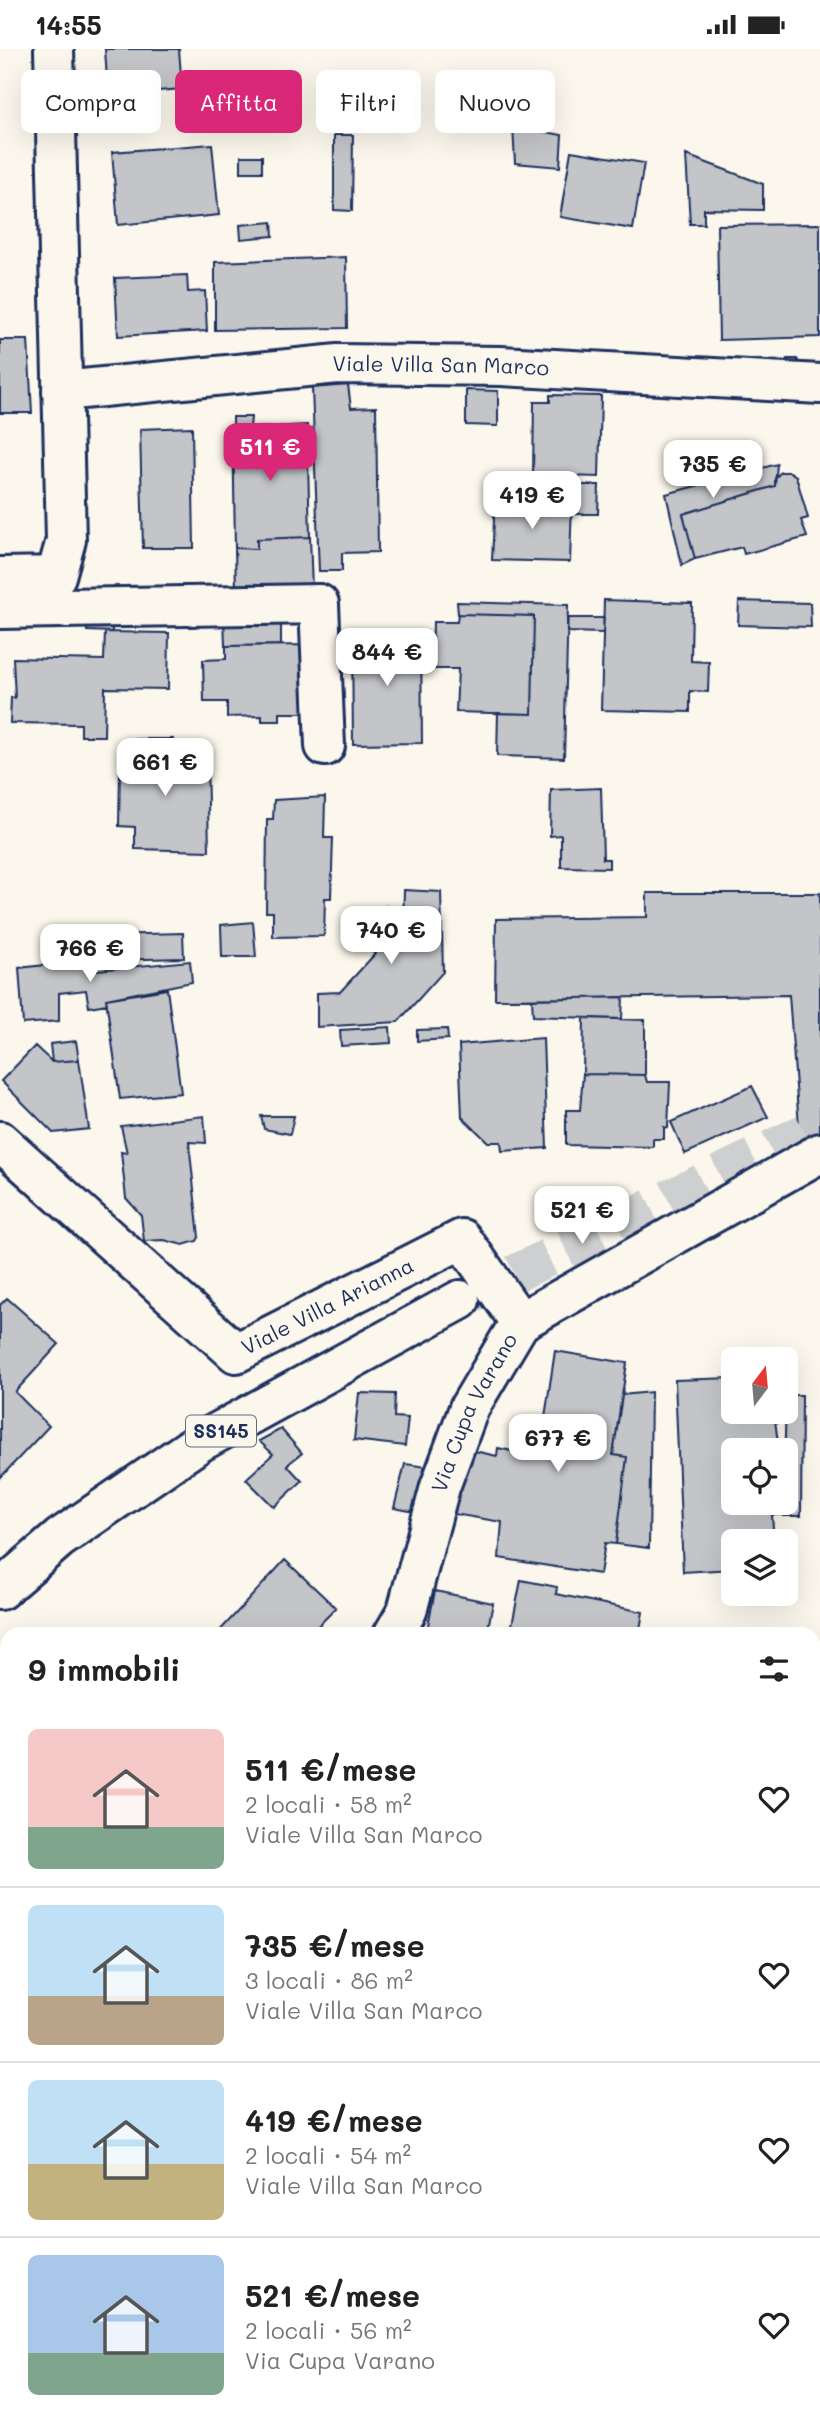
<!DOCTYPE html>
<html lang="it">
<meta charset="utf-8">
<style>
:root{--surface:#fff;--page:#f2f2f2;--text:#222;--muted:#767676;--line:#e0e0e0;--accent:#db2777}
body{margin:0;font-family:Mali,sans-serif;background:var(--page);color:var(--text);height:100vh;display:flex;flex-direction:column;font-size:26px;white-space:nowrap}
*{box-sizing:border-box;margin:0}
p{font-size:23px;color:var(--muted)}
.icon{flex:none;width:38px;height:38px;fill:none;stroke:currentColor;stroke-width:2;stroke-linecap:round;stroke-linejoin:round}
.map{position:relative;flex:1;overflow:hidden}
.drawer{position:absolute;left:0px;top:1578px;width:821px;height:800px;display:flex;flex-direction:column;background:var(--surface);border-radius:21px 21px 0 0;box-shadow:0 7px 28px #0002}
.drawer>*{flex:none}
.top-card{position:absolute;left:21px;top:21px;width:779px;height:63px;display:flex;gap:14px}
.needle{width:46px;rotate:16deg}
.controls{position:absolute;left:721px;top:1298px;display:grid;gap:14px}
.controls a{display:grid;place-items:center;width:77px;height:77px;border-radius:10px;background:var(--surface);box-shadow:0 7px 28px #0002;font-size:35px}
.price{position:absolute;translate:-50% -60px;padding:0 16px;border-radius:14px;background:#fff;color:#222;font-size:23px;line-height:46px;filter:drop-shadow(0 2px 4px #0008)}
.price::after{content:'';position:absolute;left:50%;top:42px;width:21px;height:16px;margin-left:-10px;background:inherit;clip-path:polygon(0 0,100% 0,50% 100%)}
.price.current{background:var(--accent);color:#fff}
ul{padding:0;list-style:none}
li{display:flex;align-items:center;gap:21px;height:175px;padding:0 28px}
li+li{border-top:2px solid var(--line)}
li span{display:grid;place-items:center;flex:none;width:196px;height:140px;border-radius:10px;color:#555}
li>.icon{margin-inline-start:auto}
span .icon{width:84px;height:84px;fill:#fffc;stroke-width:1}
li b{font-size:30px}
h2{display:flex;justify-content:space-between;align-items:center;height:84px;padding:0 28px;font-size:30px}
.tag{padding:0 24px;border-radius:10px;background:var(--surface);box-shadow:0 7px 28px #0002;font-size:24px;line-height:63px}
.tag.current{background:var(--accent);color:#fff}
.status{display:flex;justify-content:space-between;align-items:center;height:49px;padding:0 35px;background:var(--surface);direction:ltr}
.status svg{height:19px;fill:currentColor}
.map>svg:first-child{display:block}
.building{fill:#c3c5c9;stroke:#1b2f5e;stroke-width:2}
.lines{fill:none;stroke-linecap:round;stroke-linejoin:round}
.highway-tunnel{stroke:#cecfd0;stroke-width:38;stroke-dasharray:38 19;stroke-linecap:butt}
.street-casing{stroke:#1b2f5e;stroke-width:44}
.secondary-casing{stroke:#1b2f5e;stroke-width:44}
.highway-casing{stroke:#1b2f5e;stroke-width:44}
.street{stroke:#fbf7ec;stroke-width:38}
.secondary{stroke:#fbf7ec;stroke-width:38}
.highway{stroke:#fbf7ec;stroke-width:38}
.labels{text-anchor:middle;stroke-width:6;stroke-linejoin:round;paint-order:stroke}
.shield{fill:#fbf7ec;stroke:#5e6b89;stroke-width:2}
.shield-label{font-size:19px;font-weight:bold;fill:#1b2f5e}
.street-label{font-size:21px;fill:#1b2f5e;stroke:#fbf7ec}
</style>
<div class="status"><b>14:55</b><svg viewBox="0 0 49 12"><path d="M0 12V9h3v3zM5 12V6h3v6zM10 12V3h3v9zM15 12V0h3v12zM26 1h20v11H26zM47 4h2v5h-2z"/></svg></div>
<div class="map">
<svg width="820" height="2378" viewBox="0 0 820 2378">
<rect width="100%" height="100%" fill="#fbf7ec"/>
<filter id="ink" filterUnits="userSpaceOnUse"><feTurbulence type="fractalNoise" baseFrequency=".0143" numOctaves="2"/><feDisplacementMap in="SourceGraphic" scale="14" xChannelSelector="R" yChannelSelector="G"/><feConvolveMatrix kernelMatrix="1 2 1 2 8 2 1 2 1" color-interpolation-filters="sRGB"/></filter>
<g filter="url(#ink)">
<path class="building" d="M105,0H179L182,40L108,46Z
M255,55V65L217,67V56Z
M513,77L562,86L560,118L515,114Z
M334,86H353L352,162L334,161Z
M212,95L219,166L118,176L112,103Z
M571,102L644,114L633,180L560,168Z
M686,106L763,135V161L704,160V175H690Z
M241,107H262V123H241Z
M272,173L273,187L241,190L240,176Z
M820,175V288L719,291L717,176Z
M346,208L347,279L215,281V213Z
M187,226L188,243L205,242L207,282L118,287L115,229Z
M0,291H28L32,364H0Z
M787,310H797L803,322L777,323Z
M348,336L351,359L376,358L378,503L342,504V522H319L312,339Z
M466,341L498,342V377L466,376Z
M550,346L601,347L599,428L533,426L534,353H550Z
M233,368H251L250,379L307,376L310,488L257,490V500L235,499Z
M192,378L194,499H143L140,380Z
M777,415L775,437L683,465L695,510L682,516L666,445Z
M781,423H790L796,427L808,469L801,471L807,488L744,505L742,498L695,510L683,465L775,437V429Z
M577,436H599L598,465H575Z
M495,451L572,453L570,513L492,511Z
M310,488L312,540L236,541L235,499L257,500V490Z
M604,551L692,554L691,612L709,613L708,643L690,642V663L601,661Z
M739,552L810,554L811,578L738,576Z
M457,553L568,556L564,709L497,707L498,664L532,665L534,567L458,565Z
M458,565L534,567L532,665L456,663L458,620H432L433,573H457Z
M281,566V596L225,597L224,567Z
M567,569H604L603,584L567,583Z
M88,571L112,572V583L87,582Z
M105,583L169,584L168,640L105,639L104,687H81V675L10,674L11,648L15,649L13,609L104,611Z
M421,583L422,694L353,695L352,584Z
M319,596L311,664H280V672H262V667L227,668V653H204L203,611L226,610V597Z
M128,690H173L172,708L207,709L209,802L135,800V778L119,777L120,721H127Z
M601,739L603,810H609V819L561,818V786L550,787L551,741Z
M325,748L324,789H333L331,849H325L324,887L273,888V863H266L267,770H273L274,751Z
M404,841L441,843L443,923L398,973L317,978V944L340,943L375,905L356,888L386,857L403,876Z
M647,844H820V1088L800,1090L789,946L495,950L496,870L647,868Z
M253,873L256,908H222L221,876Z
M183,884L184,909L107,911V886Z
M46,908H86L87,922L190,912L192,933L106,950L107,955L89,958L86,941L59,944V972L23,975L19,919L45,916Z
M167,940L181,1044L120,1050L106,950Z
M623,948L622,970L533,967L532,950Z
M584,969L645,971V1026L583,1025Z
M390,978L391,994L341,997L340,981Z
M447,980L448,990L417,992V981Z
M543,989L547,1099L502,1102L501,1093H488L462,1068L459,996Z
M76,992L79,1011L52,1013L50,995Z
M35,997L52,1013L79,1011L89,1080L53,1084L1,1032Z
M583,1025L645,1026L647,1033H670L668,1079L664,1078V1090H653V1098L566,1096V1061H580Z
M752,1037L768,1068L685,1105L671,1073Z
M204,1067L206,1094L189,1093L199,1188L197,1192L183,1196L164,1191L144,1192L141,1166L126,1149L121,1103L127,1104L121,1077Z
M261,1067H294L290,1085L264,1080Z
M591,1185L590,1209L572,1208L573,1186Z
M7,1249L59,1295L15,1343L49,1377L0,1429V1256Z
M555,1302L627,1314L613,1406L627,1408L616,1495L605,1494L600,1525L499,1509L502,1473L454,1465L470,1401L497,1407L498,1399L539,1408Z
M733,1329V1363H774L779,1402H733V1454H781L782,1466H772L774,1493H733V1520L683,1523L675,1331Z
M651,1343L649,1499L616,1495L627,1408L613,1406L622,1346Z
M359,1344L395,1345L394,1368L408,1369L405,1397L354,1391Z
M786,1346H802L801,1467H783Z
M281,1380L302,1404L287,1416L302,1432L274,1458L246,1430L273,1405L259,1392Z
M405,1415L442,1420L431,1466L394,1459Z
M285,1511L336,1559L309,1586H216Z
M521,1531L557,1538L556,1545L643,1563L639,1586H510Z
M435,1542L493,1554L488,1579L503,1582L502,1586H426Z
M52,2371H103V2375L175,2378H52Z"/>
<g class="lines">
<path class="highway-tunnel" d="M463,1250L820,1076"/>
<defs>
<g id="street">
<path id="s1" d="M62,342L338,315L501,317L820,335"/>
<path d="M0,528L56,527L66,491L54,0"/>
<path d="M0,560L319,555L325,697"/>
<path id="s2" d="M0,1092L236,1304L462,1190L520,1273"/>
<path id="s3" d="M393,1586L407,1562L440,1438L469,1359L520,1273L820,1104"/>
<path d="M814,1676L820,1677"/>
<path d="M0,1887L7,1878"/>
<path d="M223,2378V2371"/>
</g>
<path id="secondary" d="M0,1967L7,1971
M814,2346L820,2348"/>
<path id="highway" d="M0,1541L60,1489L200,1393L460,1251"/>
</defs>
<use href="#street" class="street-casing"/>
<use href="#secondary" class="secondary-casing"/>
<use href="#highway" class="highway-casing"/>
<use href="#street" class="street"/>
<use href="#secondary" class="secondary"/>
<use href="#highway" class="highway"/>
</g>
</g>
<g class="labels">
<rect class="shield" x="186" y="1366.5" width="70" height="31" rx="5"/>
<g class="shield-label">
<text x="221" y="1389">SS145</text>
</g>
<g class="street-label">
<text dy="7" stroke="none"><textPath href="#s1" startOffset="380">Viale Villa San Marco</textPath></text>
<text dy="7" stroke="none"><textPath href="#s2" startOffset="420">Viale Villa Arianna</textPath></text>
<text dy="7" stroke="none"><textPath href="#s3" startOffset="238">Via Cupa Varano</textPath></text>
</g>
</g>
</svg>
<div class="controls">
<a><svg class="needle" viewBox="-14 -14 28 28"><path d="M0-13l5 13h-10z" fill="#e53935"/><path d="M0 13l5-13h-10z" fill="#767676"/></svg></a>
<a><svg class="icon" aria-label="locate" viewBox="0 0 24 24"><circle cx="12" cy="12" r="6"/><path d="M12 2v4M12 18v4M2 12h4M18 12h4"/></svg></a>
<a><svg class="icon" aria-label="layers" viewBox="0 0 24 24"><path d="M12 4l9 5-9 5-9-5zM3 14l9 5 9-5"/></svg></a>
</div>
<b class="price current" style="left:270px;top:434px">511 €</b>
<b class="price" style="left:713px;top:451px">735 €</b>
<b class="price" style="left:532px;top:482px">419 €</b>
<b class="price" style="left:387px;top:639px">844 €</b>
<b class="price" style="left:165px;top:749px">661 €</b>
<b class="price" style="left:391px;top:917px">740 €</b>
<b class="price" style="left:90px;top:935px">766 €</b>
<b class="price" style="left:582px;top:1197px">521 €</b>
<b class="price" style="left:558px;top:1425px">677 €</b>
<div class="top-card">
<a class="tag">Compra</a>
<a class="tag current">Affitta</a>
<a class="tag">Filtri</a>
<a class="tag">Nuovo</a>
</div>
<section class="drawer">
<h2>9 immobili<svg class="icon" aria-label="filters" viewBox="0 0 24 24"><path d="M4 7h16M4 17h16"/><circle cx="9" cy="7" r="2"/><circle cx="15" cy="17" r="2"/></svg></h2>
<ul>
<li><span style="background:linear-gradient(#f6c9c9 70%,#7fa58c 0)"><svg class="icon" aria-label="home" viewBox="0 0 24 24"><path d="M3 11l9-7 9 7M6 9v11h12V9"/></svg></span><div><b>511 €/mese</b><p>2 locali · 58 m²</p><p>Viale Villa San Marco</p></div><svg class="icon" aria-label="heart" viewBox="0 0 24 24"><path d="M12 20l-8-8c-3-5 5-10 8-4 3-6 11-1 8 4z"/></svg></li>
<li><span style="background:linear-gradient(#bfe0f5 65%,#b9a48a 0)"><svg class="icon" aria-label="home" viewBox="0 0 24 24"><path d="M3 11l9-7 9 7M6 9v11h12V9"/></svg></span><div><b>735 €/mese</b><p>3 locali · 86 m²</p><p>Viale Villa San Marco</p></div><svg class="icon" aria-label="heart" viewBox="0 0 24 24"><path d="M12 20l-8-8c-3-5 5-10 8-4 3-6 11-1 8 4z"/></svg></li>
<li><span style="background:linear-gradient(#bfe0f5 60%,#c2b280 0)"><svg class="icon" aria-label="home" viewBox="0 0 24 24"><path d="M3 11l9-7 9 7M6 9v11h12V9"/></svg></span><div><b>419 €/mese</b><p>2 locali · 54 m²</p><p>Viale Villa San Marco</p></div><svg class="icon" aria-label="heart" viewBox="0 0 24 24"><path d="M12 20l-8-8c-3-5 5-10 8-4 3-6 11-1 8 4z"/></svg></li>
<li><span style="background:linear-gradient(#a9c7e8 70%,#7fa58c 0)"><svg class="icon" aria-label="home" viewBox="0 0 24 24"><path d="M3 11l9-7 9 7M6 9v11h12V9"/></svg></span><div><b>521 €/mese</b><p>2 locali · 56 m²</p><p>Via Cupa Varano</p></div><svg class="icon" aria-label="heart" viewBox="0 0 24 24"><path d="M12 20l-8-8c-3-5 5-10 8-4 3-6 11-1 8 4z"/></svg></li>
</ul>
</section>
</div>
